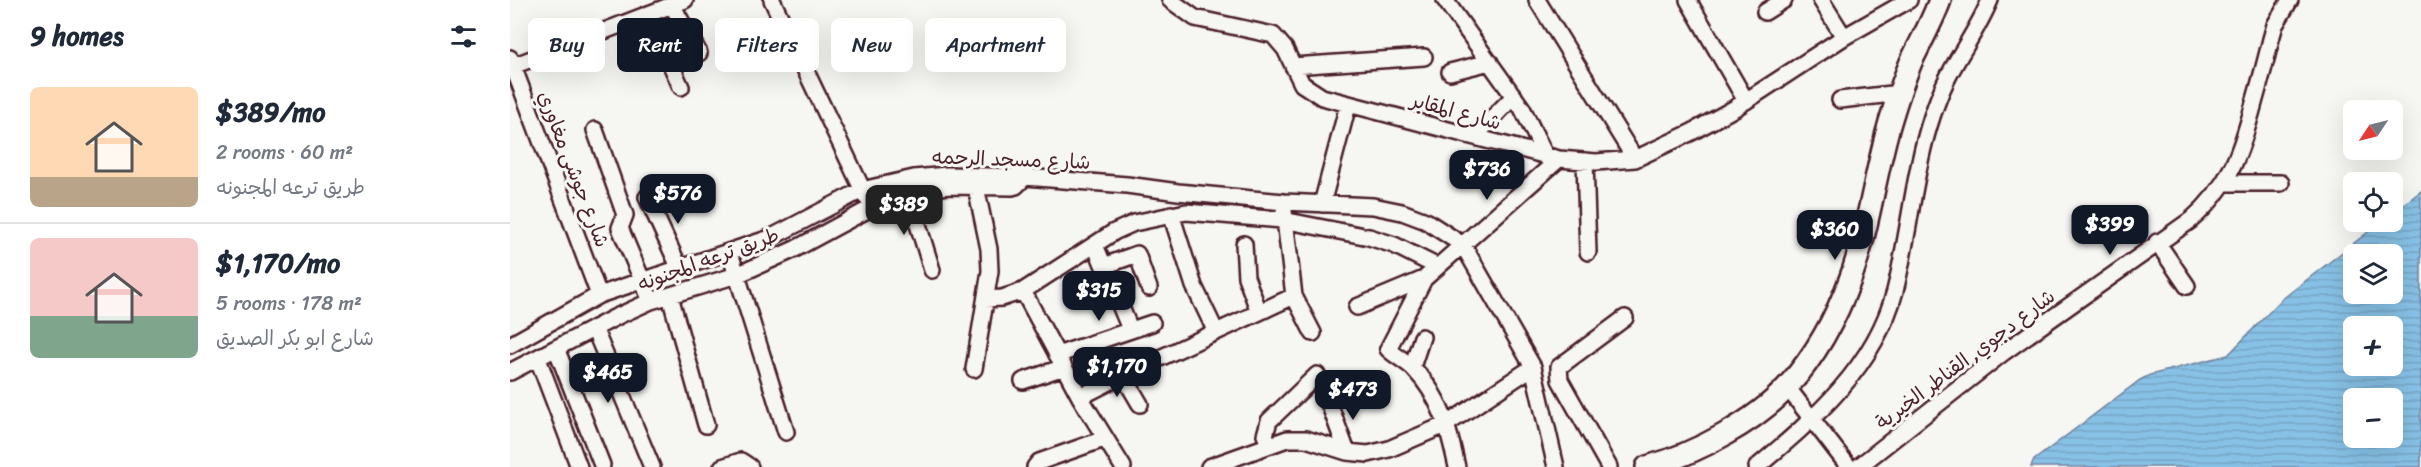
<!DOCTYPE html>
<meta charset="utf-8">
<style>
:root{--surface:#fff;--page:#f2f2f3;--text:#1f2937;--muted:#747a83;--line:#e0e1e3;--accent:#111827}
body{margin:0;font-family:Sriracha,"Playpen Sans Arabic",sans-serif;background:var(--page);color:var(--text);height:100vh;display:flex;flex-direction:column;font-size:22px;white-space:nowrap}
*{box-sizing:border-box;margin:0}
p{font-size:20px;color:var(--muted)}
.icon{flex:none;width:33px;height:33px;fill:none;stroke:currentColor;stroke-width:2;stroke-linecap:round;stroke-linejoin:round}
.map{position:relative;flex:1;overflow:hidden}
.details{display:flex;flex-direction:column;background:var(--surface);width:510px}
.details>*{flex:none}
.guide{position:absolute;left:18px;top:18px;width:570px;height:54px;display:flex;gap:12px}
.needle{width:39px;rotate:235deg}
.buttons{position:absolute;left:1833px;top:100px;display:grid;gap:12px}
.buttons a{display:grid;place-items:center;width:60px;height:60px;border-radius:9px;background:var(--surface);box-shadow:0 6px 24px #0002;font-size:30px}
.price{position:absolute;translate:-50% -51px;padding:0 14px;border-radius:12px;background:var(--accent);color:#fff;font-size:20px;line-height:39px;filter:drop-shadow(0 2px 3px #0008)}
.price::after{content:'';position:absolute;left:50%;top:36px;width:18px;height:14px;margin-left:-9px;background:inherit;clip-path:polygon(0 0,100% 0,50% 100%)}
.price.on{background:#222;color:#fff}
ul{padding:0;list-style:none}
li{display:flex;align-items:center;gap:18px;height:150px;padding:0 30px}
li+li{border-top:2px solid var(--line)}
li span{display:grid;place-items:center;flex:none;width:168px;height:120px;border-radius:9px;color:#555}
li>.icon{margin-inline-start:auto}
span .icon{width:72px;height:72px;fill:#fffc;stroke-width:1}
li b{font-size:26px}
h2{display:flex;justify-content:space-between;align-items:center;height:72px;padding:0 30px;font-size:26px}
.chip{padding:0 21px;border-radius:9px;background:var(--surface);box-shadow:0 6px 24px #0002;font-size:21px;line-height:54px}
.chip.on{background:var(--accent);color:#fff}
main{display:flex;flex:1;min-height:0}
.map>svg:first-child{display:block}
.water{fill:url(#water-rules);stroke:#6f809b;stroke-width:1.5;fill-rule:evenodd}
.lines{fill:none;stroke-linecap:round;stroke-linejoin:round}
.street-casing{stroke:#4a1f2b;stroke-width:20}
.secondary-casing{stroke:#4a1f2b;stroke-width:26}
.street{stroke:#f6f6f2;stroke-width:15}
.secondary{stroke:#f6f6f2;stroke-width:21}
.labels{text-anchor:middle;stroke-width:6;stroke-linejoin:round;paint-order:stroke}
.street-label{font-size:20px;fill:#4a1f2b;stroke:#f6f6f2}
</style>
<main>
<section class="details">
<h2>9 homes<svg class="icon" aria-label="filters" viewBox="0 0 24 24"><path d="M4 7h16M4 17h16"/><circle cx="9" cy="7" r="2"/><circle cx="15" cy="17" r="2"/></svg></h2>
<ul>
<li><span style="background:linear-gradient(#ffd9b3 75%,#b9a48a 0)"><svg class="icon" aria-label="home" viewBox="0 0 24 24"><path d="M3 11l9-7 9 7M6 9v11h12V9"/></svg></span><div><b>$389/mo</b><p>2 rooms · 60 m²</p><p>طريق ترعه المجنونه</p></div></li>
<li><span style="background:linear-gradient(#f6c9c9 65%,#7fa58c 0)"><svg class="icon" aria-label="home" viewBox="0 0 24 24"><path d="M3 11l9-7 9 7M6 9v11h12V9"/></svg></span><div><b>$1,170/mo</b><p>5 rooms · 178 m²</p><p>شارع ابو بكر الصديق</p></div></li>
</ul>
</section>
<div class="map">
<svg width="1911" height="467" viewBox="0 0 1911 467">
<defs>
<pattern id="water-rules" width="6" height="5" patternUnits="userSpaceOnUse" patternTransform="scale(1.5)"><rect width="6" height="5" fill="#87c1e6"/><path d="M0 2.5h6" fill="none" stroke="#76a5c5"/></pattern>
</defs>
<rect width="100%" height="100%" fill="#f6f6f2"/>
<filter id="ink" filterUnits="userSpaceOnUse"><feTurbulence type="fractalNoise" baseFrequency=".0167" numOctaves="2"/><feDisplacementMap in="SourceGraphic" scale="12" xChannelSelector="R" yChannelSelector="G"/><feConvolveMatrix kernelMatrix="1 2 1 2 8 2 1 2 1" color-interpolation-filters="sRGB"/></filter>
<g filter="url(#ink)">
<path class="water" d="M1911,191V467H1521L1523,461L1630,380L1640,375L1718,355L1771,300L1871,222H1882L1883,213ZM1844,255H1882V294H1844ZM1844,327H1882V366H1844ZM1844,399H1882V438H1844Z"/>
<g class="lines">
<defs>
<path id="street" d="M262,0L356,197
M660,0L685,18L763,35L775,49L792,84L812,97L1049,159L1086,162L1125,159L1182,132L1225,108L1334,37L1399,0
M935,0L1012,108L1036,157
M1027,0L1125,159
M1178,0L1236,101
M1311,0L1334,37
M162,5L189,53
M1255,12L1274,0
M138,14L171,87
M0,58L89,295
M3,66L175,0
M783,66L914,57
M940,72L980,62
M1330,100L1390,93
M85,130L115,215L110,228L141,301
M964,137L1004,96
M1075,161L1078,252
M1715,183H1771
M398,192L422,270
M137,197L169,267
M812,204L838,105
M774,211L784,296L803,333
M661,214L684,286L706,332
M1647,242L1677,286
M734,244L736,277L749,312
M585,245L620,329
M220,253L276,432
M594,266L627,254L639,288
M513,291L570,397L613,467
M160,296L196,425
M476,299L492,298L513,291L604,232L624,223L676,212L773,220L859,237L884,245L926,266
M847,307L914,279
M84,328L142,467
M0,345L89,295L260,238L352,190L404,178L437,175L515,177L617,185L668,192L774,202L863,206L892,212L916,221L953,245L1023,367L1046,467
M46,348L92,465
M547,355L642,323
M28,359L69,467
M902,367L912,337
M464,369L480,271L479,249L466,187
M0,372L108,316L141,301L227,275L285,249L361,208L398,192L438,186L502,187L506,186L515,177
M613,375L630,404
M513,381L554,367
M1277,387L1339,467
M570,397L613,375L784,296
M759,444L755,435L759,421L807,375
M837,452L819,403L822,397L844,388
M212,467L231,461L240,467
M525,467L529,462L594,439
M699,467L777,439H796L837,452L858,454L879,449L937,424L1023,367
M947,467C939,430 931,397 904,369C896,361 885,356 878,349L914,279L1049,159
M1099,467L1050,380L1049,367L1115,318
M1247,467C1304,419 1365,367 1385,291C1397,243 1402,192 1414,144C1420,121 1428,96 1439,75C1452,50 1469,27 1480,0
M1348,467L1494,352L1681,220C1720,186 1731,152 1744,103C1750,82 1756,60 1761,39L1765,25L1780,0"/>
<path id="secondary" d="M1137,467C1183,455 1246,422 1278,386C1306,355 1327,316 1341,277C1359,227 1365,173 1380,122C1386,102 1393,81 1401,62C1411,41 1422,22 1430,0"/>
</defs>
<use href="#street" class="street-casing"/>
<use href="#secondary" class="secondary-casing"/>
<use href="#street" class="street"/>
<use href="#secondary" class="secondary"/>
</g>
</g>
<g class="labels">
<g class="street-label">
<text transform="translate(946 111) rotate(15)" y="7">شارع المقابر</text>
<text transform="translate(501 159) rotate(2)" y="7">شارع مسجد الرحمه</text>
<text transform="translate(64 169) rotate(69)" y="7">شارع جوشى مغاوري</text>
<text transform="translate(198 259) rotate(-20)" y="7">طريق ترعه المجنونه</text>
<text transform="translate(1455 359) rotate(-37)" y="7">شارع دجوي, القناطر الخيرية</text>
</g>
</g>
</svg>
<div class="buttons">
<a><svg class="needle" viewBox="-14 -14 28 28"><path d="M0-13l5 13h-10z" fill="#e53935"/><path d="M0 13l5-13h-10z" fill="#747a83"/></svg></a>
<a><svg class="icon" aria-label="locate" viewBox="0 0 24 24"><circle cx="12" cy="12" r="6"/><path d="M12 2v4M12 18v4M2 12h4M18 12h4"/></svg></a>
<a><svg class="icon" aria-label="layers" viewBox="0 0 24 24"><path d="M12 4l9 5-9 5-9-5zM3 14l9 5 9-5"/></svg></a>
<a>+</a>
<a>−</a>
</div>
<b class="price" style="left:977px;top:201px">$736</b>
<b class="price" style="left:168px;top:225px">$576</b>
<b class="price on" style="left:394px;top:236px">$389</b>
<b class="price" style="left:1600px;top:256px">$399</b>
<b class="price" style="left:1325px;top:261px">$360</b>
<b class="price" style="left:589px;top:322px">$315</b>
<b class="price" style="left:607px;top:398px">$1,170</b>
<b class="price" style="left:98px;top:404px">$465</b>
<b class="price" style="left:843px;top:421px">$473</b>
<div class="guide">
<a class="chip">Buy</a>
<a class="chip on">Rent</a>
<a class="chip">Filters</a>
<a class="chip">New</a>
<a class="chip">Apartment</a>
</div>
</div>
</main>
